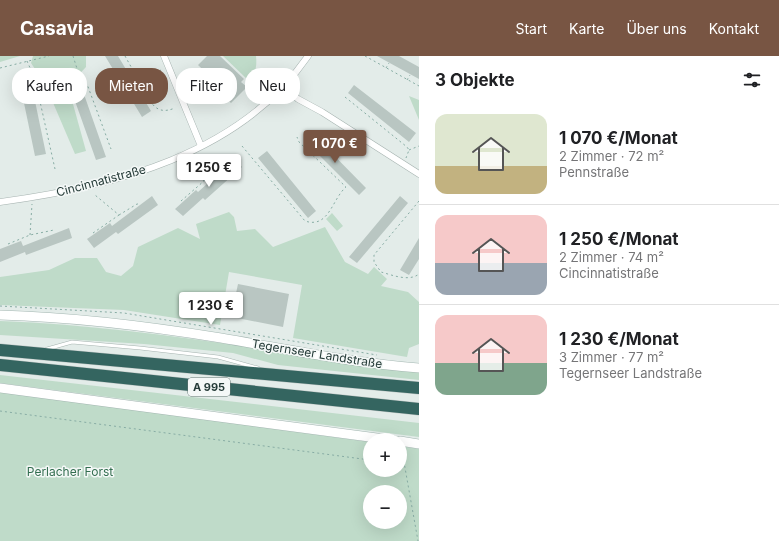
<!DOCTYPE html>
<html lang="de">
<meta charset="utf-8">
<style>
:root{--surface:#fff;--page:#f6f6f6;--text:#202124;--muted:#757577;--line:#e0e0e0;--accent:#785543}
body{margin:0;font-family:Inter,sans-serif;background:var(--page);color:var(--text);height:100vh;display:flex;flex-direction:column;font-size:15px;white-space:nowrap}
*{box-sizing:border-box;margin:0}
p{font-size:13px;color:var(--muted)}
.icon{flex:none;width:22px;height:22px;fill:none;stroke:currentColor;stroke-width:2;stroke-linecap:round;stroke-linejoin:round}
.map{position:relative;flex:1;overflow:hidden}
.side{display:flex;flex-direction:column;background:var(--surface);width:360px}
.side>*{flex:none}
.top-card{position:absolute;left:12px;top:12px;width:347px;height:36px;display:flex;gap:8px}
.controls{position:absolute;left:363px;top:377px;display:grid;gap:8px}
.controls a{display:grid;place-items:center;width:44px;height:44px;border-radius:50%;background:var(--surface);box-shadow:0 4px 16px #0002;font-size:20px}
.price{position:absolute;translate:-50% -34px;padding:0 9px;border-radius:4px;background:#fff;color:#222;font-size:13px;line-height:26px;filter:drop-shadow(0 1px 2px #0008)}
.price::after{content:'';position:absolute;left:50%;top:24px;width:12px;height:9px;margin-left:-6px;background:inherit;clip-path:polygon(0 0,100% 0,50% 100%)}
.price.selected{background:var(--accent);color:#fff}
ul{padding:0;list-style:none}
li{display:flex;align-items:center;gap:12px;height:100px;padding:0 16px}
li+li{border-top:1px solid var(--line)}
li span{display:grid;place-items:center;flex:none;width:112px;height:80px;border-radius:12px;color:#555}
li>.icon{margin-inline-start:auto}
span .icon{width:48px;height:48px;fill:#fffc;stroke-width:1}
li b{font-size:17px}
h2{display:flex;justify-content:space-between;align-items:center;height:48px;padding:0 16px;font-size:17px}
.chip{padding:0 14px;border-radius:16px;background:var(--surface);box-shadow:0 4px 16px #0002;font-size:14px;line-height:36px}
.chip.selected{background:var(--accent);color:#fff}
header{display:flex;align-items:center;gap:24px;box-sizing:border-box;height:56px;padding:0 20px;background:var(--accent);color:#fff}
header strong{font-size:19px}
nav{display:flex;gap:22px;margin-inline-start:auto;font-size:14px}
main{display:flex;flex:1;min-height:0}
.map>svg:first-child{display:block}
.green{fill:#bfdbc9;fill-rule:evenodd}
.building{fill:#b9c6c2}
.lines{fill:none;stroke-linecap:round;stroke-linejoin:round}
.lane-casing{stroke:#a6b3b0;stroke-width:4}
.street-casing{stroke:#a6b3b0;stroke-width:7}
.secondary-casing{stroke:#a3b6b1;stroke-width:10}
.highway-casing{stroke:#c2c8c7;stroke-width:13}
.path{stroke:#87aca4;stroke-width:1;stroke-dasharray:2 3;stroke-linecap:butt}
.lane{stroke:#fff;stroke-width:3}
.street{stroke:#fff;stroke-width:6}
.secondary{stroke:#fff;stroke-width:9}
.highway{stroke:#346560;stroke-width:12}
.labels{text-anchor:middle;stroke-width:3;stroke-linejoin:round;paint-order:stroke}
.shield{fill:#f4f8f7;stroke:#637471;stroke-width:1}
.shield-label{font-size:11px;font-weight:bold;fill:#253b38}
.street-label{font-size:12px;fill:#253b38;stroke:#f4f8f7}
.park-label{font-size:12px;fill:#336e50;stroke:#f4f8f7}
</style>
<header>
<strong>Casavia</strong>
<nav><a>Start</a><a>Karte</a><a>Über uns</a><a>Kontakt</a></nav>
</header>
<main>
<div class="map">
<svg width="419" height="485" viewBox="0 0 419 485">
<rect width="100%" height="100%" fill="#e3ece9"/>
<path class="green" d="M0,0H20L0,6Z
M33,0H86V11L68,30L86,95L75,98L45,28L31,7Z
M223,0H256C257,9 256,18 249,25Z
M409,40L419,44V64Z
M229,156L234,161L237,175L255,173L273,191L325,171L345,206L368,218L374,211L387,223L381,230L408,236L419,246V288L409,292L407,301L293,282L302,229L229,216L220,269L124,254L0,249V221L49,214L75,202H97L106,216L121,220L133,210L138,191L178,172L200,183L196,168Z
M332,157L343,170L337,175L326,163Z
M0,265C131,270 260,293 389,313L419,316V324L278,309L233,297L144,288L0,279Z
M0,319L419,367V381L0,327Z
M0,336L370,386V414H400V390L419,393V485H0ZM370,436H400V466H370Z"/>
<path class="building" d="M105,0H118L151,55L142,61Z
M207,0H220L244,23L241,26L247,31L231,47L222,39L225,35L198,9Z
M377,0H399L419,11V23Z
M30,21L46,98L35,100L19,23Z
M80,27L106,101L96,104L70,31Z
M354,29L416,77L409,86L348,37Z
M312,77L366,132L359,139L305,85Z
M267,95L316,155L308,162L258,102Z
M235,103L242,111L205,144L203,142L183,160L175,153L196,134L198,136Z
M152,140L158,149L118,178L116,176L94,192L87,183L110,167L112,170Z
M400,140L408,147L357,207L349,201Z
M69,172L72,182L26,199L25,196L0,206V193L21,185L23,190Z
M419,182V203L409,219L400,214Z
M238,228L289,238L283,271L232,261L234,247H232L233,242H235Z"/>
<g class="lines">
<defs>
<path id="lane" d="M47,293L72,286L140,292L218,301L258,312"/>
<path id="street" d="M164,0L201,90
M283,31L298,43L322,56L419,118
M0,146C112,131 240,99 308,0"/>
<path id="secondary" d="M0,259C74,261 147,270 221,282C287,293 352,307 419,312
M0,332L392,384
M400,385L419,388"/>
<path id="highway" d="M0,294L419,332
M0,309L419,353"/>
</defs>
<use href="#lane" class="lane-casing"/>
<use href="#street" class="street-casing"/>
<use href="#secondary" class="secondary-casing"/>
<use href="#highway" class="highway-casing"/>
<path class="path" d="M73,0L80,22L87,28L111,93
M125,0L139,25
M365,0L419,30
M27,5L35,23L55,113
M0,12L49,0
M386,12L389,7
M161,14L140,26C150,43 153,61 175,52
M253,21L273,31
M407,24L410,19
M345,41L407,91L409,94L406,102
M242,90L305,165C329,173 332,143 346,131L299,86L297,81
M409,94L419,90
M204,125L220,112H224
M181,145L204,125L198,100
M419,145L374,199V206L381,216C392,219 409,226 419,218
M119,159L137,148H140
M93,177L119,159L95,139
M30,179L32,148
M8,188L30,179L54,174
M0,250L124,257L377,299
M0,355L370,404
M402,395L418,485"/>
<use href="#lane" class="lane"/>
<use href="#street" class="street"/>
<use href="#secondary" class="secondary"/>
<use href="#highway" class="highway"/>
</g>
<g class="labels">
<rect class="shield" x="188" y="322" width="42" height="18" rx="3"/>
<g class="shield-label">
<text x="209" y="335">A 995</text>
</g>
<g class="street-label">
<text transform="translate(101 125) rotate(-15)" y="4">Cincinnatistraße</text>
<text transform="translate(317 298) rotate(9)" y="4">Tegernseer Landstraße</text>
</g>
<g class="park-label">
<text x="70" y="420">Perlacher Forst</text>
</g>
</g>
</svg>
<div class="controls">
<a>+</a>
<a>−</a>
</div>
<b class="price selected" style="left:335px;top:108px">1 070 €</b>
<b class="price" style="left:209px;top:132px">1 250 €</b>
<b class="price" style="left:211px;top:270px">1 230 €</b>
<div class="top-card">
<a class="chip">Kaufen</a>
<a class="chip selected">Mieten</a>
<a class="chip">Filter</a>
<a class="chip">Neu</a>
</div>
</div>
<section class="side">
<h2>3 Objekte<svg class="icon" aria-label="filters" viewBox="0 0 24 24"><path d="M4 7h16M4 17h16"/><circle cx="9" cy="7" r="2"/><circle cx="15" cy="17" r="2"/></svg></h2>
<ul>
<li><span style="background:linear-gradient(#dfe7d0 65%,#c2b280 0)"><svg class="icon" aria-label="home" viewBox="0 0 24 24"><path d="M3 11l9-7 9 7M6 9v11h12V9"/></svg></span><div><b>1 070 €/Monat</b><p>2 Zimmer · 72 m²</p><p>Pennstraße</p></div></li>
<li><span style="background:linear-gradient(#f6c9c9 60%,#9aa5b1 0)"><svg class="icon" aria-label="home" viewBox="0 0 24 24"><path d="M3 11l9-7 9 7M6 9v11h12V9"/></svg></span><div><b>1 250 €/Monat</b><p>2 Zimmer · 74 m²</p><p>Cincinnatistraße</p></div></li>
<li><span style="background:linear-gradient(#f6c9c9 60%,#7fa58c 0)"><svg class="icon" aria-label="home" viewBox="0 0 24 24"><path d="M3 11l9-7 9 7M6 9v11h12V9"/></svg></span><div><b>1 230 €/Monat</b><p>3 Zimmer · 77 m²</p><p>Tegernseer Landstraße</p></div></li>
</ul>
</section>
</main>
